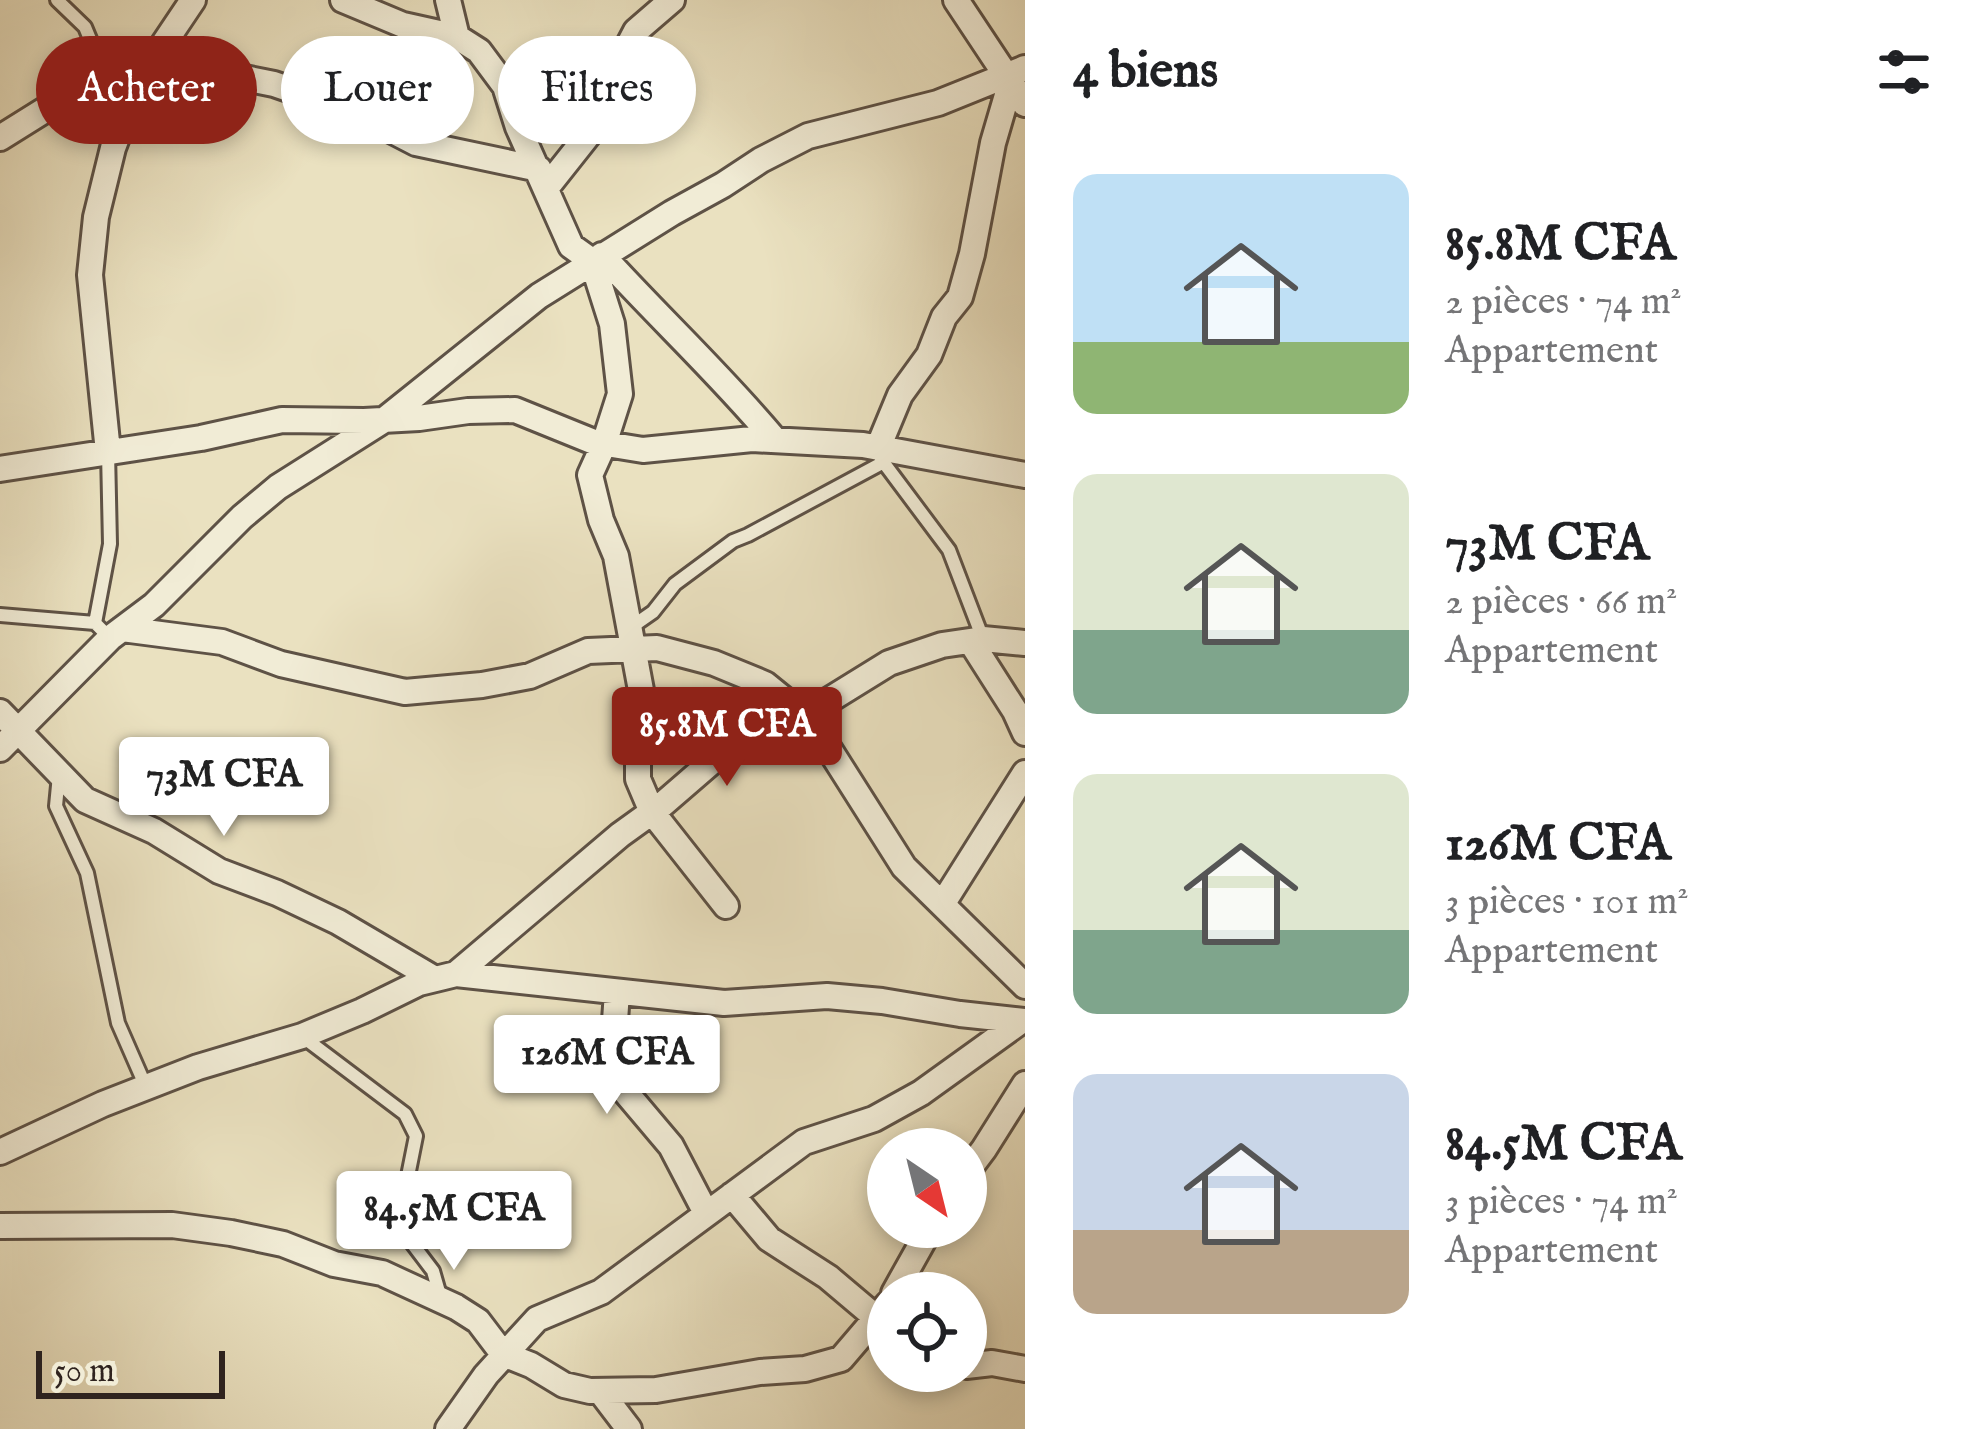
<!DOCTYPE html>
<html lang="fr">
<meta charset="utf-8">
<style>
:root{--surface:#fff;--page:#f6f6f6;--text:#202124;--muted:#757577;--accent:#8f2418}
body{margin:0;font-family:"IM FELL English",serif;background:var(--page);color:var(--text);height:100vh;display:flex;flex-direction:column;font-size:45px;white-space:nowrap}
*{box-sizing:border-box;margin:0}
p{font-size:39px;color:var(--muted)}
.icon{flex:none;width:66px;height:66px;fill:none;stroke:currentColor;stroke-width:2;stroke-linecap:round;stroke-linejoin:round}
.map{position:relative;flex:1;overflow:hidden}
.panel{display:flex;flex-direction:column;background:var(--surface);width:960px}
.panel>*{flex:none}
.top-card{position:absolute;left:36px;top:36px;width:807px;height:108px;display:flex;gap:24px}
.needle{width:78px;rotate:145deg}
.buttons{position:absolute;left:867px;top:1128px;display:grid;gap:24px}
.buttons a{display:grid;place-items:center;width:120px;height:120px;border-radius:50%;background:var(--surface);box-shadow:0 6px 18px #0003;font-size:60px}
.scale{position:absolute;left:36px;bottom:30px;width:189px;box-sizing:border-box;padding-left:12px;border:6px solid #2f231e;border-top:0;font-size:33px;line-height:42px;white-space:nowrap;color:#2f231e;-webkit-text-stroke:9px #f1ecd6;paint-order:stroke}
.price{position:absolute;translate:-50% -102px;padding:0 27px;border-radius:12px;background:#fff;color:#222;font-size:39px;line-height:78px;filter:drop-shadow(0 3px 6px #0008)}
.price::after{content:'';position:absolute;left:50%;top:72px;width:36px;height:27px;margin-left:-18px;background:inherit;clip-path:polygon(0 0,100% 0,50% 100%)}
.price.active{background:var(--accent);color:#fff}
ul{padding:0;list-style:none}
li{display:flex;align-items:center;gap:36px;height:300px;padding:0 48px}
li span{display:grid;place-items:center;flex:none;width:336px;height:240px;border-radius:24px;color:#555}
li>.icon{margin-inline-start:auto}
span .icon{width:144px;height:144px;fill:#fffc;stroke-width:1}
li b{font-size:51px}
h2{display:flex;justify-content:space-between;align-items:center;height:144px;padding:0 48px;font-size:51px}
.tag{padding:0 42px;border-radius:54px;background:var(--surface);box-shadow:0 6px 18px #0003;font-size:42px;line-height:108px}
.tag.active{background:var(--accent);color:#fff}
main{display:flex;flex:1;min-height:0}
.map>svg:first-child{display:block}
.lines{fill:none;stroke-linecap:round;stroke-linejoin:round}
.lane-casing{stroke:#5e5246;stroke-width:18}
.street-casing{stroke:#5e5246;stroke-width:30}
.lane{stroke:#f1ecd6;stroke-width:12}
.street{stroke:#f1ecd6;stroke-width:24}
</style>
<main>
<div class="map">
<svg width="1025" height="1429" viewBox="0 0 1025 1429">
<rect width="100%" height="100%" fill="#eae1c0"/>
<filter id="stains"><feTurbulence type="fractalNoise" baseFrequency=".00167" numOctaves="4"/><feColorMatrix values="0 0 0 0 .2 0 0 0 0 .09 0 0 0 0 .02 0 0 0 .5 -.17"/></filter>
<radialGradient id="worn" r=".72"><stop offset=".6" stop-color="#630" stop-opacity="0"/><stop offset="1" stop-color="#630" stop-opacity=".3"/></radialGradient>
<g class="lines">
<defs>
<path id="lane" d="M57,0L85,27L104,73
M108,452L110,544L95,623L110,638
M881,459L949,550L983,639
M0,615L95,623
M630,628L653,612L675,584L733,541L748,535L882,463
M59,775L56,806L87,873L118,1023L146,1087
M303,1037L405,1114L416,1136L401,1211L408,1238L433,1271L441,1299"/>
<path id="street" d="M343,0L403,25L457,37L479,51L505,86L518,127L571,246L592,261L612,324L620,394L604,444L590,475L601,520L616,556L643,701L638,732V779L652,812L726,906
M448,0L457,37
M956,0L1025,104
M0,138L104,73L150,64L190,67L274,84L358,113L416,143L539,169
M547,187L608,110L621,75L625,52L636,31L672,0
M602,255C659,318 721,375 775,440
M878,448L900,395L929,355L944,317L960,297L972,254L993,143L1010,85
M108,452L90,275L96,217L113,148L138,82L193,0
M0,469L201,438L282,420L364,421L419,418L468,411L515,410L594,442L643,450L752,439L863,445L1025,475
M122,629L222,642L281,664L405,692L482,685L530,676L588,651L657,648L714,663L765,684L802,714L826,744L904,867L1025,986
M971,642L1015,711L1025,733
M0,712L85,800L154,831L219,871L277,893L338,922L435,979
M0,749L110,638L154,605L242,517L278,487L384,420L539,296L672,213L723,185L761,160L808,136L938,103L1025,68
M943,903L1025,773
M456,974L620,835L663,804L722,753L768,721L813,710L889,663L942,645L983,639L1025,643
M617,992L612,1064L622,1088L671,1146L706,1213
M0,1152L103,1104L198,1067L302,1036L362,1011L419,983L456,974L724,1003L827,996L882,1001L960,1014L1025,1021
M966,1173L984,1149L1025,1084
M732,1195L769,1239L828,1277L886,1326
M0,1226L172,1225L231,1233L283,1244L334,1264L382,1273L456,1307L478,1321L503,1354L531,1365L564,1385L590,1391L656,1390L760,1372L805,1369L841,1359L888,1304
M894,1293L931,1227
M966,1366L992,1363L1025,1369
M600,1391L629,1429
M448,1429L486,1375L537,1319L601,1292L804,1142L874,1119L921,1093L1021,1021"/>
</defs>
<use href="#lane" class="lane-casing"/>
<use href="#street" class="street-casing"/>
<use href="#lane" class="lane"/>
<use href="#street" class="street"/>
</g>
<rect width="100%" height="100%" filter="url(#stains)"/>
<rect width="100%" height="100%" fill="url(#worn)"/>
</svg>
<div class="buttons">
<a><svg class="needle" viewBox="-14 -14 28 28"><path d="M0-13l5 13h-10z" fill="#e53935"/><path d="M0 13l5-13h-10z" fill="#757577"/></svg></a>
<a><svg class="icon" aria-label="locate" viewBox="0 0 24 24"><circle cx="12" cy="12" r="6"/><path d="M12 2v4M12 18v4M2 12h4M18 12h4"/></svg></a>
</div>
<div class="scale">50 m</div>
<b class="price active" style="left:727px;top:789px">85.8M CFA</b>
<b class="price" style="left:224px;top:839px">73M CFA</b>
<b class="price" style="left:607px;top:1117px">126M CFA</b>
<b class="price" style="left:454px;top:1273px">84.5M CFA</b>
<div class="top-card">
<a class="tag active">Acheter</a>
<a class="tag">Louer</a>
<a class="tag">Filtres</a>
</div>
</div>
<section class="panel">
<h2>4 biens<svg class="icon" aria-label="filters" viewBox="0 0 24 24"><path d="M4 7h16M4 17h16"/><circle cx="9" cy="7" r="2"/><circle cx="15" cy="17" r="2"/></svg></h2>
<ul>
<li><span style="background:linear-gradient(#bfe0f5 70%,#8fb573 0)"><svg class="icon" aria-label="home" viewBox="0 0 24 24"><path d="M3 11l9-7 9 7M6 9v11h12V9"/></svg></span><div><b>85.8M CFA</b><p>2 pièces · 74 m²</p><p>Appartement</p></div></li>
<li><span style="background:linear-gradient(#dfe7d0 65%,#7fa58c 0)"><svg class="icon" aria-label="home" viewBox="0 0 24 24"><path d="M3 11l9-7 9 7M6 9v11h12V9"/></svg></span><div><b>73M CFA</b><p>2 pièces · 66 m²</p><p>Appartement</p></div></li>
<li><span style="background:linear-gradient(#dfe7d0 65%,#7fa58c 0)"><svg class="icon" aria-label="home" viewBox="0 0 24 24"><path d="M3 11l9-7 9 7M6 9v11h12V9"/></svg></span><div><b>126M CFA</b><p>3 pièces · 101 m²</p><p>Appartement</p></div></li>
<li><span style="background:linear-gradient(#c9d6e8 65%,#b9a48a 0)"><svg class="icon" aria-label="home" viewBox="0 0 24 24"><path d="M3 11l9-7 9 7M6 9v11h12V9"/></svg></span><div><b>84.5M CFA</b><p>3 pièces · 74 m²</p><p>Appartement</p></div></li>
</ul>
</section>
</main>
